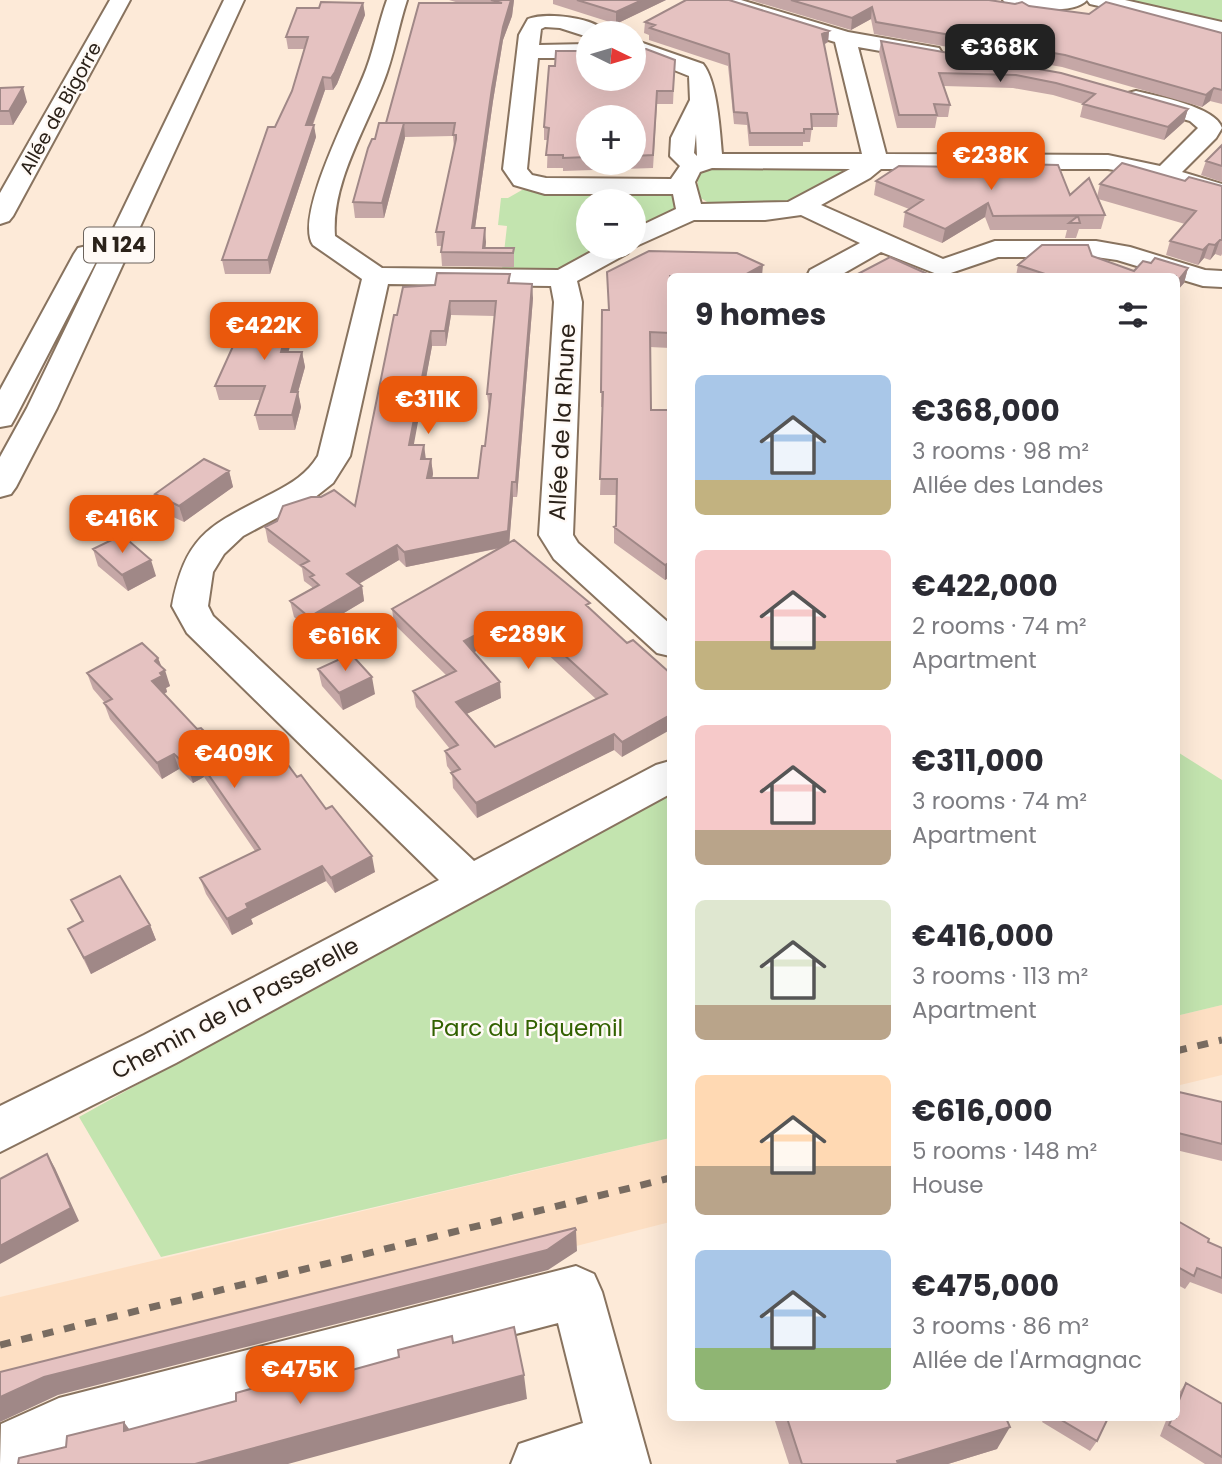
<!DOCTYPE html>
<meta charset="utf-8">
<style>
:root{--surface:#fff;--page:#f7f7f7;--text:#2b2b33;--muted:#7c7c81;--accent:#ea580c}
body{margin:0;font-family:Poppins,sans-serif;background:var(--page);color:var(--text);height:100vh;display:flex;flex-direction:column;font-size:26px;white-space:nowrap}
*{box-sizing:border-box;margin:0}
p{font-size:23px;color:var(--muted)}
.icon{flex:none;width:38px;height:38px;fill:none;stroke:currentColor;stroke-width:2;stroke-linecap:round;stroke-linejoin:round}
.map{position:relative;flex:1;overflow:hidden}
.side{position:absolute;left:667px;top:273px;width:513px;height:1148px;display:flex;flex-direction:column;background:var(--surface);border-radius:10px;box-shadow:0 7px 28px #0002}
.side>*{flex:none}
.needle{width:46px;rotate:95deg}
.fabs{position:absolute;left:576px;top:21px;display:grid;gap:14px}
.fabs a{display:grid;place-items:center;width:70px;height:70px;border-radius:50%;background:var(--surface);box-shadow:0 7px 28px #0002;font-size:35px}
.price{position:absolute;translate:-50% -60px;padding:0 16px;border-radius:14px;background:var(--accent);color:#fff;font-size:23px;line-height:46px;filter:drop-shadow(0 2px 4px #0008)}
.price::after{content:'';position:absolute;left:50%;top:42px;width:21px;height:16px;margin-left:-10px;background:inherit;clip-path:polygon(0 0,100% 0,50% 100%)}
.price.on{background:#222;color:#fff}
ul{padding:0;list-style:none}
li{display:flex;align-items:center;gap:21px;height:175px;padding:0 28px}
li span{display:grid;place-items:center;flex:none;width:196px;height:140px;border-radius:10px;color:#555}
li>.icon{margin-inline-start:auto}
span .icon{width:84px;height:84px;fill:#fffc;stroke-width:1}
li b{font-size:30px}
h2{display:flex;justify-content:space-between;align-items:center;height:84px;padding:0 28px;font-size:30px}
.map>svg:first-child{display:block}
.built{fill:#fddfc3}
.green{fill:#c3e4af}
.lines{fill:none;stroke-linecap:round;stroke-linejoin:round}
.minor-casing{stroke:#88735f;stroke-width:4}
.highway-casing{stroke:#88735f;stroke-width:4}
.minor{fill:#fff;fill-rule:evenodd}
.highway{fill:#fff;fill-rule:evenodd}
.rail{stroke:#796c61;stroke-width:7;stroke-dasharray:11 11;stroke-linecap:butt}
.wall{fill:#c5a7a6;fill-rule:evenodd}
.shaded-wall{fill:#a08887}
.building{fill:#e5c2c1;stroke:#a08887;stroke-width:2;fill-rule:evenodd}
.labels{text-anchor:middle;stroke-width:5;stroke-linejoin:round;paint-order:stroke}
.far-street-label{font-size:19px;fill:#2b221a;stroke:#fffaf6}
.shield{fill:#fffaf6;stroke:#6b635c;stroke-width:2}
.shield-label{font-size:21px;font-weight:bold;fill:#2b221a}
.street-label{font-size:23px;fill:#2b221a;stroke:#fffaf6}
.park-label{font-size:23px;fill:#326100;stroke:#fffaf6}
</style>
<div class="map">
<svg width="1222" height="1464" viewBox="0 0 1222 1464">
<rect width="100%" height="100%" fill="#fdead8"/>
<path class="built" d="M1222,1005V1075L1176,1086V1016Z
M670,1138V1222L0,1394V1297Z"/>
<path class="green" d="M1113,0H1222V25Z
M711,166L857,167L790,205H712L699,197L697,175Z
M522,190L659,191L672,196L678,207C666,219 648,221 634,228V201H588V247H598L574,259L575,264L549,271L502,270L507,226L498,225L501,198H508Z
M1176,751L1222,780V1005L1176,1016Z
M670,789V1138L161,1257L79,1117Z"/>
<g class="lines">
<defs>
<path id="minor" d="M110,0H130L13,216L9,221L0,224V193Z
M387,0H407C398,27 394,56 383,83C365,130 331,184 335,236L382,268L558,270L600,247H632L628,253L577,281L582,302L573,535L578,543L670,624V656L657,653L554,559L539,535L554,302L551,286L388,284L350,456L333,483L314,498L243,536L224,554L213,572L208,606L213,616L474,861L656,765L670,761V794L176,1063L0,1152V1106L144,1035L439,880L187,633L172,606C186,532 212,525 273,493C292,483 307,474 318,456L362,279L313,245C293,215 355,102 367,67C375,45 379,22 387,0Z
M709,0H741L848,32L939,48L942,53L939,58L931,60L858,47L886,154L1108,155L1160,166L1198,128L1190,121L1128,103L1125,98L1128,93L1136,91C1157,96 1216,107 1222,128L1216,138L1182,172L1222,184V200L1128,172L1108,169H881L870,178L821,205L943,259L995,241H1096L1130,247L1205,270L1222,271V287L1203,286L1117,260L1096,257H998L942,276L881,252L839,276H807L810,270L860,243L801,215L765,220H694L634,247V229L676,209L673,194H545L514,185L503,169L519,35L528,19C546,12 595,17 607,33H588V37L560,28L545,27L541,29L539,45L588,44V58H538L527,169L532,175L546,178L671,179L680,166L670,156L671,138L690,100L689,76L634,54V40L703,64C717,81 720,130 722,154H862L835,42L712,4ZM696,134L697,156L694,153ZM712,168L850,169L788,202L701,204L695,182L700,172Z
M1003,0H1125L1222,22V34L1090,4L1087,0C1074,15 1024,9 1006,4Z
M576,1266L594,1274L602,1292L650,1464H511L519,1444L583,1423L558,1323L65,1452L43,1464H0L1,1424L59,1398Z"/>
<path id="highway" d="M224,0H244L57,408L16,487L11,494L0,497V457L27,408Z
M87,246L96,248L100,254L15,418L11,425L0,427V390L74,254L78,248Z"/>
</defs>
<use href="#minor" class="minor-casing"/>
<use href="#highway" class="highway-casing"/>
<use href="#minor" class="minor"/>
<use href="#highway" class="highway"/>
<path class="rail" d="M1176,1051L1222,1040
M0,1345L670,1178"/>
</g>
<path class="wall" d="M449,0H514L512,16L503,40L493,101L475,228L486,242L485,248H514V267L442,266L441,252L442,246H437L436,232L454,148L453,136L405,137L384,218H355L353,202L375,139L386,123L459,3Z
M553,0H666L616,24L553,4Z
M750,0H989L1222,33V104L1210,101L1202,107L1062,67L874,34L871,19L851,30Z
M363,3L365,15L337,84L333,90H325L313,125L316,137L270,274H225L222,260L292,91L304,49H288L286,37L319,8Z
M645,22L829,31L828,42L824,45L838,114L837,127H812L810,142H803V146H749L747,125L734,124L728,66L649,40V35L644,33Z
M881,41L1188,109L1184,122L1164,140L1080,117L1083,104L1053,95L1013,88L944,86L950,105L948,117H937L935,128H897L879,53Z
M675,60L673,104H657L653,168L563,171V168H547L548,140H544V127ZM588,117H634V163H588Z
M0,88L27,102L13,125H0Z
M1222,145V182L1201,175L1206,161Z
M966,163L1070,195L1097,197L1100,184L1185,181L1222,186V254L1221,256L1215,254L1210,260L1204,258L1198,265L1166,255L1170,241L1185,224L1098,199L1105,215L1101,229H1079L1076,238H1065L1067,230H990L985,217L942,243L903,227L905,212L909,209L874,195L876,181L965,167Z
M1092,256L1134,271L1151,263L1188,268L1184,283L1176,292V276H1016L1018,265Z
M510,274V283L533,298L517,497H513L509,543L591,609L627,643L622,757L614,750L477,818L453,788L452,773L447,766L445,751L450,749L416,707L413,691L447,676L394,624L392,609L501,548L406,567L399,560L359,584L362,586L364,601L312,632L294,617L290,601L312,588V587L304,581L302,568L268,542L265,527L355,506L397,315L435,285ZM451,315L495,316L487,394L489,409L485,446L478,478H432L433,474L431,459H425L424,445H413L432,346H446ZM509,634L519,643L529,637L596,699L495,747L466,714L501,698L474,652Z
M670,276V348L650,347L651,410L670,577L665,580L614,543V527L616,526V495H600L603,407H601L602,310H608Z
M296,326L288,352H302L305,367L298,392L301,407L295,430H259L255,415L260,400H219L215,386Z
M229,471L233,487L184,522L160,511L155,494Z
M93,549L156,576L128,591L98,566Z
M158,658L170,686L166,688L167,692L164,694L197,729L214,741L261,769L297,777L326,809L375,872L335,893L326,881L251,919L253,924L232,935L206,894L200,878L255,851L204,777L193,783L179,769L162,779L110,719L104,703H105L93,689L87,673Z
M318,669L375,694L343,710L322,686Z
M71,900L150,925L156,940L91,974L68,929L82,922Z
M1179,1092L1222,1102V1161L1176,1150V1098Z
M1176,1220L1208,1242L1222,1248V1294L1190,1282L1185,1289L1176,1284Z
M1186,1383L1222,1404V1464H1205L1160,1436L1167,1418H1176V1397Z
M774,1418H1006L997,1449L948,1464H789Z
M1044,1418H1108L1097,1441L1090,1451L1042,1422Z"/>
<path class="shaded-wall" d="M511,0H514L512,16L503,40L493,101L473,242L472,228L492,88L503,27Z
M642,0H666L616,24V12Z
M363,3L365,15L337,84L333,90L331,78Z
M872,7L871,19L851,30L852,18Z
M829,31L828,42L820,46L822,34Z
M323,77L325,90L308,137L306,125Z
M23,87L27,102L13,125L9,111Z
M1214,88L1210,101L1202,107L1206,95Z
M1188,109L1184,122L1164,140L1168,127Z
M404,123L405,138L384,218L382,203Z
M314,125L316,137L270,274L268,260Z
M988,203L985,217L942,243L945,229Z
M485,228L486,242L485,253L483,248Z
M1220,240L1215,254L1210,260L1215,245Z
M1209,244L1204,258L1198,265L1203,250Z
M763,265L762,276H743Z
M1188,268L1184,283L1176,292V283Z
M532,284L533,298L517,497L516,482Z
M450,301L451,315L446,346L445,331Z
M293,311L296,326L284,367L281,352Z
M431,331L432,346L411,460L409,445Z
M302,352L305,367L298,392L301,407L295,430L292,415L291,392Z
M424,445L426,460L421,459Z
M431,459L433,474L429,493L427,478Z
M229,471L233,487L184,522L179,506Z
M512,482L513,497L509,546L406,567L404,552Z
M397,545L399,560L350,589L347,574Z
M151,560L156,576L128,591L122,575Z
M670,562V577L665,580V565Z
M362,586L364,601L312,632L309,617Z
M508,618L509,634L465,657L464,641Z
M528,622L529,637L519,643L518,627Z
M158,658L163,671L165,670L170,686L166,688L167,692L157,697L152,681L155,661Z
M372,677L375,694L343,710L339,693Z
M500,682L501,698L458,718L456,702Z
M670,715V730L622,757V742Z
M614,734V750L477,818L476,803Z
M174,754L179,769L162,779L157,763Z
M199,761L204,777L193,783L188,767Z
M372,856L375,872L335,893L331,878Z
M322,866L326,881L251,919L253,924L232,935L227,919L246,904Z
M150,925L156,940L91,974L84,958Z
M47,1154L55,1168L79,1221L0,1264V1246Z
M576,1230L577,1251L548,1270L58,1395L0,1422V1397L44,1377Z
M524,1375L527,1399L288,1464H195Z
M124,1422L140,1444L124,1431Z
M1010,1427L997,1449L948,1464H896L897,1461Z"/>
<path class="building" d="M491,0H511L503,27L492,88L472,228H485L483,248H514L513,253L441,252L444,232H436L456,139V135H453L455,123H386L419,3H502Z
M577,0H642L616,12Z
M686,0H729L829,31L822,34L838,114H811L812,129H804V133H750L747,113L734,112L729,54L650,28L655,25L645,22Z
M791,0H989L1015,4L1022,2L1029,6L1089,14L1106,2L1222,33V90L1214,88L1206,95L1065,55L876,22L872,7L852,18Z
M321,2L363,3L335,72L331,78L323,77L306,125H314L268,260H222L268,127H275L292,91L308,37H286L297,8H319Z
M881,41L1061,73L1188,109L1168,127L1083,104L1095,94L1056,83L1016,75L939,73L950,105L934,104L937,115H899Z
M646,49L675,60L673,91H657L653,155L634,156V117H588V157L563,158V155H546L549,128L544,127L549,66H555L556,51H588V79H634V50Z
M23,87L9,111H0V88Z
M379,123H404L382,203L353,202L368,148L372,139H375Z
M1222,145V166L1206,161Z
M966,163L1058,165L1070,195L1089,178L1105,215L993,216L988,203L945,229L905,212L923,200L876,181L899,166L967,167Z
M1122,163L1185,181L1189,177L1222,186V240H1220L1215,245L1209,244L1203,250L1170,241L1196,211L1100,184Z
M1078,216L1080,223H1069Z
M1042,245H1088L1092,256L1134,271L1143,261L1151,263L1155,258L1188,268L1176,283V276H1051L1018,265Z
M649,251L737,253L763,265L743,276H670V333L650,332L651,410H670V562L665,565L614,527L616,526L617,479H600L603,392H601L602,310H609L607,272Z
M890,257L932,276H854Z
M437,273L510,274L508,283L532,284L516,482H512L508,531L404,552L397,545L347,574L362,586L309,617L290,601L319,585L310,577L314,575L301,565L309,561L265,527L277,521L283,506L311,497H321L334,490L355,506L394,315H397L403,287L435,285ZM450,301H496L487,394H491L485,446H482L478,478H427L431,459H421L424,445H409L431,331H445Z
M293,311L281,352H302L291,392H298L292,415H255L265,386H215L248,313Z
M204,459L229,471L179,506L155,494Z
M122,535L151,560L122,575L93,549Z
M514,540L590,603L586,605L627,643L633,640L670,673V715L622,742L614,734L476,803L451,773L460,769L445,751L458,745L413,691L456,671L392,609ZM508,618L518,627L528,622L607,694L495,747L456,702L500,682L464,641Z
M142,643L158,658L155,661L165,670L160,673L162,676L152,681L197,729L201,728L214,741L227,733L261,769L283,758L297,777L301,775L326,809L332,806L372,856L331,878L322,866L246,904L248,908L227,919L200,878L260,849L199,761L188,767L174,754L157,763L104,703L112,699L87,673Z
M351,654L372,677L339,693L318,669Z
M120,876L150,925L84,958L68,929L83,921L71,900Z
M1179,1092L1222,1102V1144L1178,1133Z
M47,1154L71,1208L0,1246V1179Z
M1176,1220L1209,1239L1208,1242L1222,1248V1278L1197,1268L1194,1276L1176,1266Z
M575,1228L576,1230L547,1250L44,1377L0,1397V1372Z
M514,1327L524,1375L195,1464H18L19,1458L66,1447L67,1436L124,1422V1431L236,1401V1393L286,1379H292L294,1386L399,1357L398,1350L452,1336L453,1343Z
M1186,1383L1222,1404V1457L1169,1425L1172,1418H1176V1408Z
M787,1418H1006L1010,1427L897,1461L898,1464H802Z
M1058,1418H1108L1097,1441Z"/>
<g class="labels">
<g class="far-street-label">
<text transform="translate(60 108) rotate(-61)" y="7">Allée de Bigorre</text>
</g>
<rect class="shield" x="84" y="227.5" width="70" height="35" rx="5"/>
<g class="shield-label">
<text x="119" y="252">N 124</text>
</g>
<g class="street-label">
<text transform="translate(562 422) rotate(-87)" y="8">Allée de la Rhune</text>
<text transform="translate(235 1008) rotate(-28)" y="8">Chemin de la Passerelle</text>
</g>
<g class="park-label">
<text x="527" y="1036">Parc du Piquemil</text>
</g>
</g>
</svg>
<div class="fabs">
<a><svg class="needle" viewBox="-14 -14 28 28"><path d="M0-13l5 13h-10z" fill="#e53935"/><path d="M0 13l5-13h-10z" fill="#7c7c81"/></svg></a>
<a>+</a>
<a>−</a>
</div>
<b class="price on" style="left:1000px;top:84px">€368K</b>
<b class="price" style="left:991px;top:192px">€238K</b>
<b class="price" style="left:264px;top:362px">€422K</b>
<b class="price" style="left:428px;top:436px">€311K</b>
<b class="price" style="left:122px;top:555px">€416K</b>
<b class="price" style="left:528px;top:671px">€289K</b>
<b class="price" style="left:345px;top:673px">€616K</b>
<b class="price" style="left:234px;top:790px">€409K</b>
<b class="price" style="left:300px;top:1406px">€475K</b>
<section class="side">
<h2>9 homes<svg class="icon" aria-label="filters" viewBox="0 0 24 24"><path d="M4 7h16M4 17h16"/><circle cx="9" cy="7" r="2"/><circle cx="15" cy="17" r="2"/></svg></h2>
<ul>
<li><span style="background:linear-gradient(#a9c7e8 75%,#c2b280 0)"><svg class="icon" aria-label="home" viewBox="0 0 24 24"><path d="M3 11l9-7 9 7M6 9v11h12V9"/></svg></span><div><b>€368,000</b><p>3 rooms · 98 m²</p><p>Allée des Landes</p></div></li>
<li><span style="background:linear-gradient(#f6c9c9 65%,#c2b280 0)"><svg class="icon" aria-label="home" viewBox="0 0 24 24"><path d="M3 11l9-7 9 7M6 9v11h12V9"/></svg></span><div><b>€422,000</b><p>2 rooms · 74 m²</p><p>Apartment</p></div></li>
<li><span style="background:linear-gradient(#f6c9c9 75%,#b9a48a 0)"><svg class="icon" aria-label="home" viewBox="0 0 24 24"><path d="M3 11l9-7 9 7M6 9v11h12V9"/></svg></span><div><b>€311,000</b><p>3 rooms · 74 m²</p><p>Apartment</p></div></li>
<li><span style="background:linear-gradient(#dfe7d0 75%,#b9a48a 0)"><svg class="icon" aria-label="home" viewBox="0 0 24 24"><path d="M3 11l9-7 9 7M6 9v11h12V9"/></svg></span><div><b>€416,000</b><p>3 rooms · 113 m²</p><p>Apartment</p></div></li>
<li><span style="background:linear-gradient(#ffd9b3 65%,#b9a48a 0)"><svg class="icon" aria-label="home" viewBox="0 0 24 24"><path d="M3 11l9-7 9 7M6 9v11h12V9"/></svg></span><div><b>€616,000</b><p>5 rooms · 148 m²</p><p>House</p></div></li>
<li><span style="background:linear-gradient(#a9c7e8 70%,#8fb573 0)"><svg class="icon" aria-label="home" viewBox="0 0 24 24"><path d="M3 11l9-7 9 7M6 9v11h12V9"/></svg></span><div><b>€475,000</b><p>3 rooms · 86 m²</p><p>Allée de l'Armagnac</p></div></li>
</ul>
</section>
</div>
